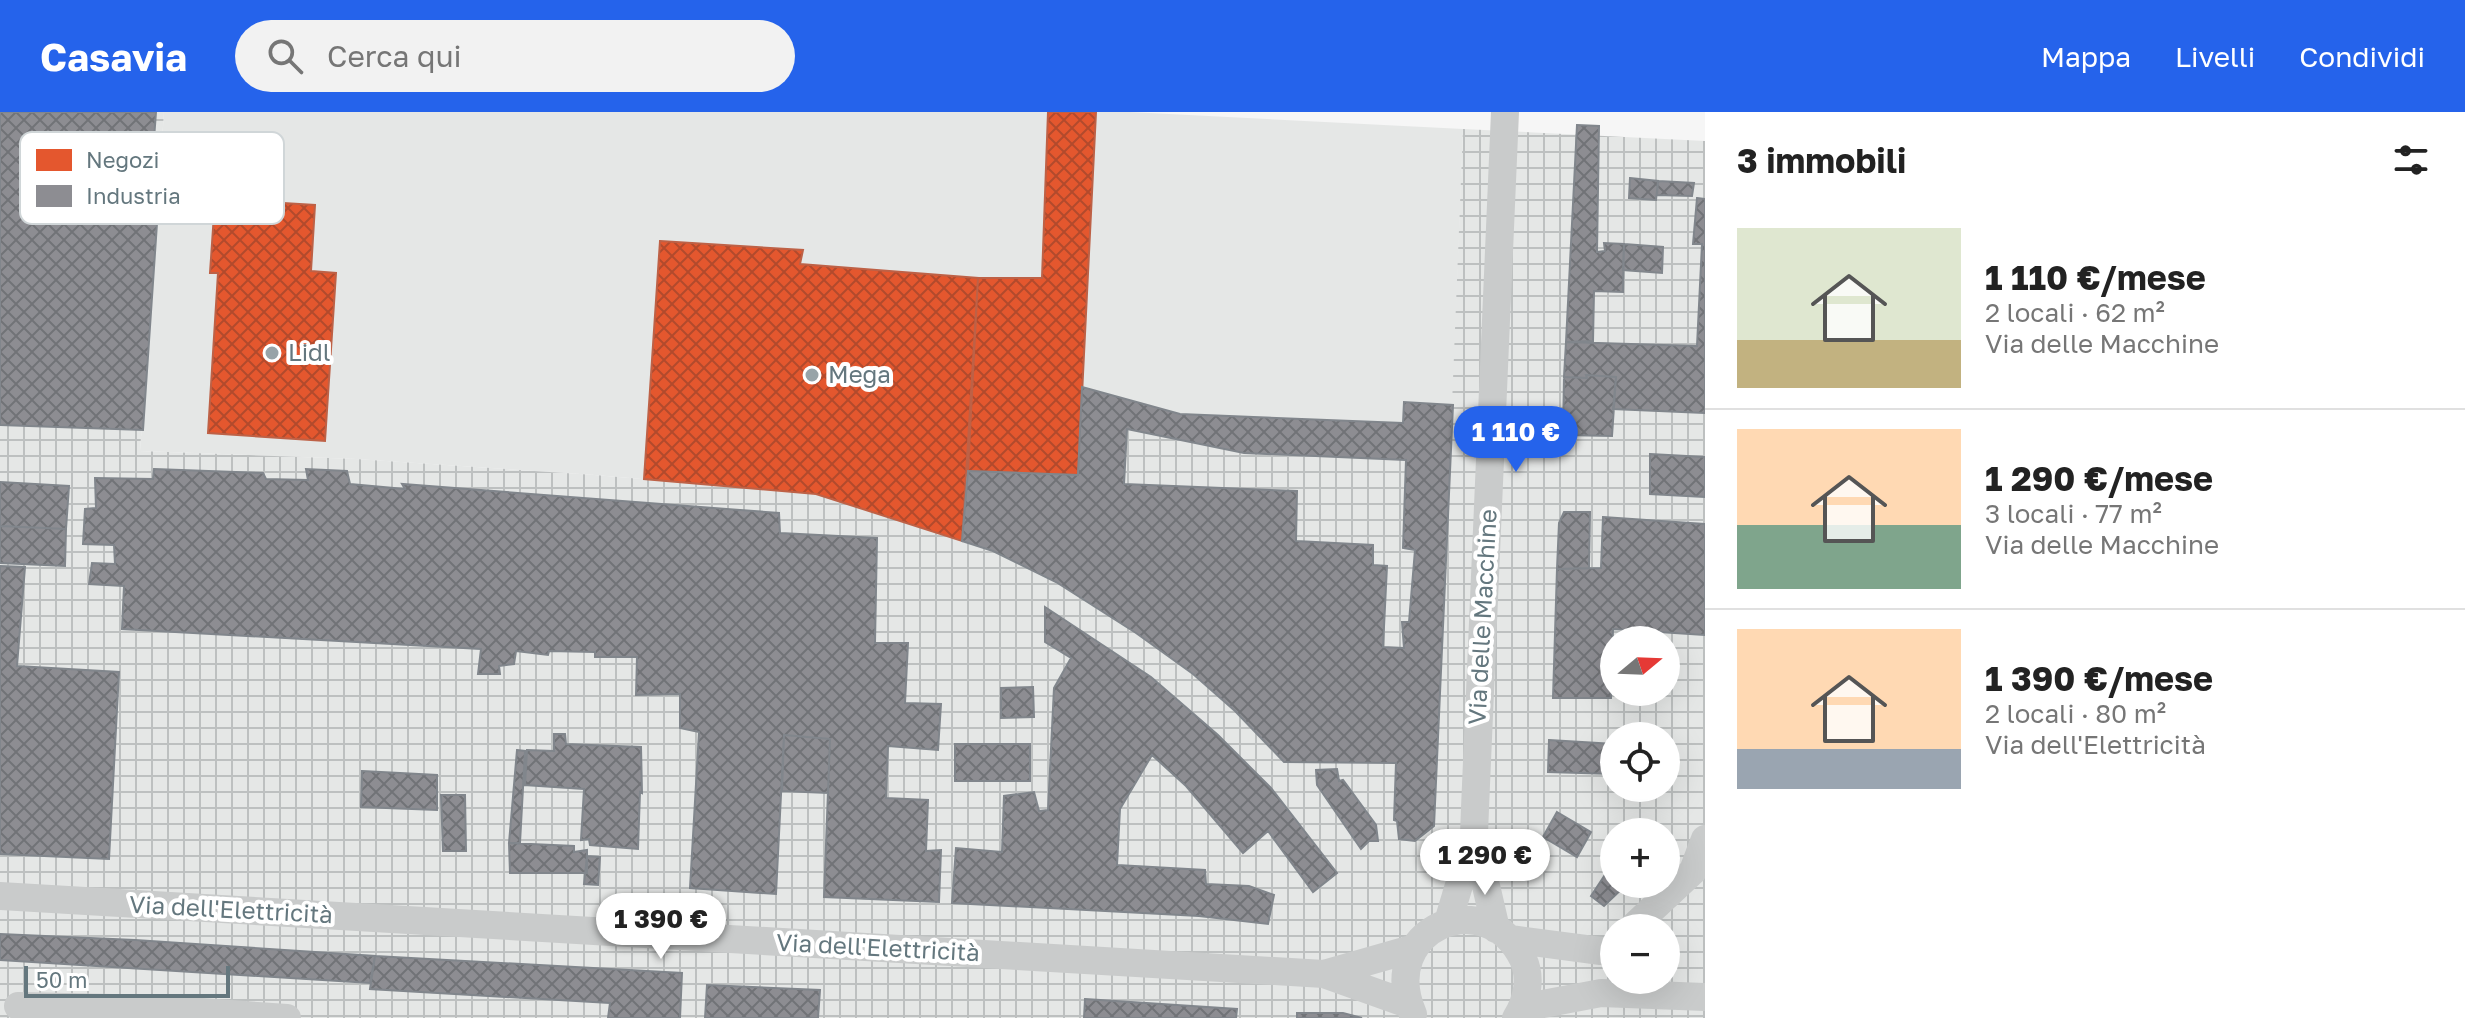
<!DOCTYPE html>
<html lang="it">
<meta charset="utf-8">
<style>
:root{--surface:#fff;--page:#f2f2f2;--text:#222;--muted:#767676;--line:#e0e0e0;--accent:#2563eb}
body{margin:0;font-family:"Golos Text",sans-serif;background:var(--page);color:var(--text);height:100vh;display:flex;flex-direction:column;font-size:30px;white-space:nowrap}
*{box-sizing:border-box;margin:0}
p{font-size:26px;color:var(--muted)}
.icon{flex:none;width:44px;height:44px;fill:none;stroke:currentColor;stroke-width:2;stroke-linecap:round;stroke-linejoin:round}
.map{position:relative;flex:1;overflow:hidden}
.details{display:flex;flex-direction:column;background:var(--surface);width:760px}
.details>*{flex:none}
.needle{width:52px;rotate:71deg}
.controls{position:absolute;left:1600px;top:514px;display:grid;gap:16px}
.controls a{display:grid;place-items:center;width:80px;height:80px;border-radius:50%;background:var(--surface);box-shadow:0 8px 32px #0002;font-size:40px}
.scale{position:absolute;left:24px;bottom:20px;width:206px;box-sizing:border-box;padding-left:8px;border:4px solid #64777e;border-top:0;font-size:22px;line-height:28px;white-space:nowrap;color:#64777e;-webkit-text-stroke:6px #fff;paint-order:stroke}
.price{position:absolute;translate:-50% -68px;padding:0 18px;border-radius:28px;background:#fff;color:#222;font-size:26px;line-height:52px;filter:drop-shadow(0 2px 4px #0008)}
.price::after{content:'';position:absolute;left:50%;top:48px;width:24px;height:18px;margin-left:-12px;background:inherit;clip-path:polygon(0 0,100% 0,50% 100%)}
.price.active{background:var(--accent);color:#fff}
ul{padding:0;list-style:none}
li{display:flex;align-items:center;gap:24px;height:200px;padding:0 32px}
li+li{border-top:2px solid var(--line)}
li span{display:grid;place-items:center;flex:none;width:224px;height:160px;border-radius:0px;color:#555}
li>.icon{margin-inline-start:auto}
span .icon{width:96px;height:96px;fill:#fffc;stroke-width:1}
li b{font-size:34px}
h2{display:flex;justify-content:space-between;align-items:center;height:96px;padding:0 32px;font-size:34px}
header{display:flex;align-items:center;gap:48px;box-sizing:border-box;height:112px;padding:0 40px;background:var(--accent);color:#fff}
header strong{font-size:38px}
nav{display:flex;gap:44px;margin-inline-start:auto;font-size:28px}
.search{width:560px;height:72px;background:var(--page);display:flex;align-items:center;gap:20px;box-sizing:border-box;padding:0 28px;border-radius:44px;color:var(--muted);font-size:30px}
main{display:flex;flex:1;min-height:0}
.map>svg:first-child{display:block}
.built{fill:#e5e7e6}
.industrial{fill:url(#industrial-grid);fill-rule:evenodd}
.shops{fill:url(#shops-cross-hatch);stroke:#be6146;stroke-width:2}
.industry{fill:url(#industry-cross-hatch);stroke:#81868c;stroke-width:2;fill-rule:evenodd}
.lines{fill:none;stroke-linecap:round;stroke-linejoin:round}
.minor{stroke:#c9cbcb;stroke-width:28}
.poi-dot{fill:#97a3a8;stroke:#fff;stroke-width:3}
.labels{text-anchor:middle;stroke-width:8;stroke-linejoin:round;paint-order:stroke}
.poi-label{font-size:24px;fill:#64777e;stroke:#fff;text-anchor:start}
.street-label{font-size:24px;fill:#64777e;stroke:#fff}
.key{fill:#fff;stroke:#d0d6d8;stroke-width:2}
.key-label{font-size:22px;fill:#64777e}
</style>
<header>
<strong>Casavia</strong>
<div class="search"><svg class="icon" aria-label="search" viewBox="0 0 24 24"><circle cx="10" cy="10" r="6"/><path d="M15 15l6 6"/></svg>Cerca qui</div>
<nav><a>Mappa</a><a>Livelli</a><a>Condividi</a></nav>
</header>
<main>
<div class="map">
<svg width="1705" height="906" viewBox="0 0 1705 906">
<defs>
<pattern id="industrial-grid" width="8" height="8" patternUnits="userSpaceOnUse" patternTransform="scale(2)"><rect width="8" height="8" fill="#e5e7e6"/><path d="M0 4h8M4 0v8" fill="none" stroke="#bdc0c0"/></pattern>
<pattern id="shops-cross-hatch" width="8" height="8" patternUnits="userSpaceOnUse" patternTransform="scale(2)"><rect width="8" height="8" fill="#e4572e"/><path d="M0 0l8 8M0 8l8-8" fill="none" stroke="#b24a2c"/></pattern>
<pattern id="industry-cross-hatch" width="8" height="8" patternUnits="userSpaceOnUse" patternTransform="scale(2)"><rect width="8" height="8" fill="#8d8d92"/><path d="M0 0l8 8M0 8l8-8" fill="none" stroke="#717377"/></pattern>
</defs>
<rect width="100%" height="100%" fill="#f6f6f6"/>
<path class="built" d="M164,0H1130L1463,17L1453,293L1403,311L1180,302L1082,275L962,429L816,382L595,363L356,347L140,339Z"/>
<path class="industrial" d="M0,0H164L140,339L356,347L595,363L816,382L961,429L968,359L1078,363L1082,275L1180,302L1402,311L1404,290L1452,293L1463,17L1705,29V906H0ZM1614,528H1666V580H1614ZM1614,624H1666V676H1614ZM1614,720H1666V772H1614ZM1614,816H1666V868H1614Z"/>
<path class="shops" d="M1048,0H1096L1078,363L968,359L978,166H1042Z
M215,87L315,93L311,159L336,161L325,329L208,321L218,161H210Z
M660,129L803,138L800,152L978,166L962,429L816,382L644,367Z"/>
<path class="industry" d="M0,0H156L151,68L160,67L143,318L0,313Z
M1577,13L1599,14L1597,140L1605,139L1604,131L1624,132L1623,180L1594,179L1593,229L1566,230Z
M1630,66L1658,69L1656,88L1629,86Z
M1658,69L1694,71L1692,84L1657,83Z
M1697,86L1705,87V301L1613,297L1616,265L1586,263L1587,266L1564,265L1566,230L1697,234L1702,132H1693Z
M1624,132L1663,135L1662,161L1623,158Z
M1586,263L1616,265L1612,324L1563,323L1564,265L1587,266Z
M1082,275L1180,302L1403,311L1404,290L1453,293L1434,714L1415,729L1399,727L1397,709L1394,708L1396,651L1284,650L1235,599L1193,562L1136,521L1056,470L993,439L962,429L968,359L1078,363ZM1127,317L1244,341L1406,348L1403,436L1415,438L1409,510H1402L1404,536L1383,535L1387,454L1373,453V433L1296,429L1297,379L1124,372Z
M1650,342L1705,345V385L1650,382Z
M154,357L263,361L266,367L308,368L306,357L347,359L350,372L405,377L402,372L779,401L780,421L877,426L875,531H908L905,591L941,592L938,638L888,634L886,686L928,688L926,739L941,738L939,790L824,785L830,627L784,623L776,782L690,776L699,620L680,616V582L636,583L637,545H595V540L549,539L548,543L516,539L514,552L499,554L500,562H478L481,537L122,517L124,474L89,472L92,451L115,452L114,433L83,432L85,397L96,396L95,366L153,367Z
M0,370L69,374L66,417L0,414Z
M1564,400H1590L1589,456L1557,457L1559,411Z
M1603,405L1705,412V523L1613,517L1611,586H1553L1557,457L1601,456Z
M0,414L66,417L65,454L0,451Z
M0,454L25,455L17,554L119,560L109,747L0,742Z
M1045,495L1151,565L1218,623L1271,676L1337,761L1313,780L1268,719L1243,741L1186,674L1152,643L1120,697L1117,753L1205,758L1206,772L1249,774L1274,783L1268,812L1199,804L952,791L956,736L1002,740L1004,684L1034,680L1039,699L1048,698L1054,576L1071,546L1045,530Z
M1033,575L1034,605L1001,606V576Z
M554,622H565L566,632L641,635L642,681L640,680L638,737L590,733L589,727L581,728L584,677L525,673L527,638L554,639Z
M784,623L830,627L828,681L782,679Z
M1549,628L1614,632V662L1548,660Z
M955,632H1030V669H955Z
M517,638L525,639L520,731H509Z
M1337,657L1339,669L1343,668L1376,713L1378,729H1369L1361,737L1317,673L1316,658Z
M362,659L437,663V698L361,695Z
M441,683H465L466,739H443Z
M1557,700L1591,720L1577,745L1543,725Z
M509,731L574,734V740L587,738V761H510Z
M587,744L600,745L598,773L584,772Z
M1614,749V772H1627L1604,794L1591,784Z
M0,822L135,828L375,844L370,871L0,848Z
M375,844L682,861L680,906H608L610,891L370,877Z
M707,873L820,878L818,906H705Z
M1085,887L1237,897L1236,906H1084Z
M1297,901H1343L1362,906H1297Z"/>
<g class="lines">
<path class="minor" d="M0,784L1324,862L1408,892
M1448,810L1474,723
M1632,816L1693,759L1705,727
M1496,817L1474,722L1475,696L1505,0
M1510,827L1601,839
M1324,862L1415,836
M18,894L160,897L287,906
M1522,896L1601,881L1705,885
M1413,902C1376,817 1486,770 1523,847C1532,866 1527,889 1516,906"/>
</g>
<g class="poi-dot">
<circle cx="272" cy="241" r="8"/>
<circle cx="812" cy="263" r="8"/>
</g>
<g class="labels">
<g class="poi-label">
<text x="288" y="249">Lidl</text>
<text x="828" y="271">Mega</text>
</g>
<g class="street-label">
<text transform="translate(1483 505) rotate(-87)" y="8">Via delle Macchine</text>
<text transform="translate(231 798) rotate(3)" y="8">Via dell'Elettricità</text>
<text transform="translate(878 836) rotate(3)" y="8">Via dell'Elettricità</text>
</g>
</g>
<rect x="20" y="20" width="264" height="92" rx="12" class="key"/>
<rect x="36" y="37" width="36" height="22" fill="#e4572e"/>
<rect x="36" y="73" width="36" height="22" fill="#8d8d92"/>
<g class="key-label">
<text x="86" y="56">Negozi</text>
<text x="86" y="92">Industria</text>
</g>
</svg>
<div class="controls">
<a><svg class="needle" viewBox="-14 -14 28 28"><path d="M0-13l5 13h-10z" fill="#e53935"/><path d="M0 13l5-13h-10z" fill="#767676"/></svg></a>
<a><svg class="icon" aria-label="locate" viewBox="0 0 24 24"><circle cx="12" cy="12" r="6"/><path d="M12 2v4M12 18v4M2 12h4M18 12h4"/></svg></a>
<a>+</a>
<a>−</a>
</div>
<div class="scale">50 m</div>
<b class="price active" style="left:1516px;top:362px">1 110 €</b>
<b class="price" style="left:1485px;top:785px">1 290 €</b>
<b class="price" style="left:661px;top:849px">1 390 €</b>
</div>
<section class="details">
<h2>3 immobili<svg class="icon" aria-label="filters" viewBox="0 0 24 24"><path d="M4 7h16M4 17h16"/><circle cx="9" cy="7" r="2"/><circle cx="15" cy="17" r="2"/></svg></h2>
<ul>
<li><span style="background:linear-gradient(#dfe7d0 70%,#c2b280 0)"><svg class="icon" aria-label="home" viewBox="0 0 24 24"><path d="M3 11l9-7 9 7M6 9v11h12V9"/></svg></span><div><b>1 110 €/mese</b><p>2 locali · 62 m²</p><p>Via delle Macchine</p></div></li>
<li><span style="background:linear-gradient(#ffd9b3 60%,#7fa58c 0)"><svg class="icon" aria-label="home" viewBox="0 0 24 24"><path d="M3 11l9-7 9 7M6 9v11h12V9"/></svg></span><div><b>1 290 €/mese</b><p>3 locali · 77 m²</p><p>Via delle Macchine</p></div></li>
<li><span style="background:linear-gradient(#ffd9b3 75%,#9aa5b1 0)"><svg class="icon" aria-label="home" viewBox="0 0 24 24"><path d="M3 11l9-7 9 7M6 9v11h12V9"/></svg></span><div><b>1 390 €/mese</b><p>2 locali · 80 m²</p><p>Via dell'Elettricità</p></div></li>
</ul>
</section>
</main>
